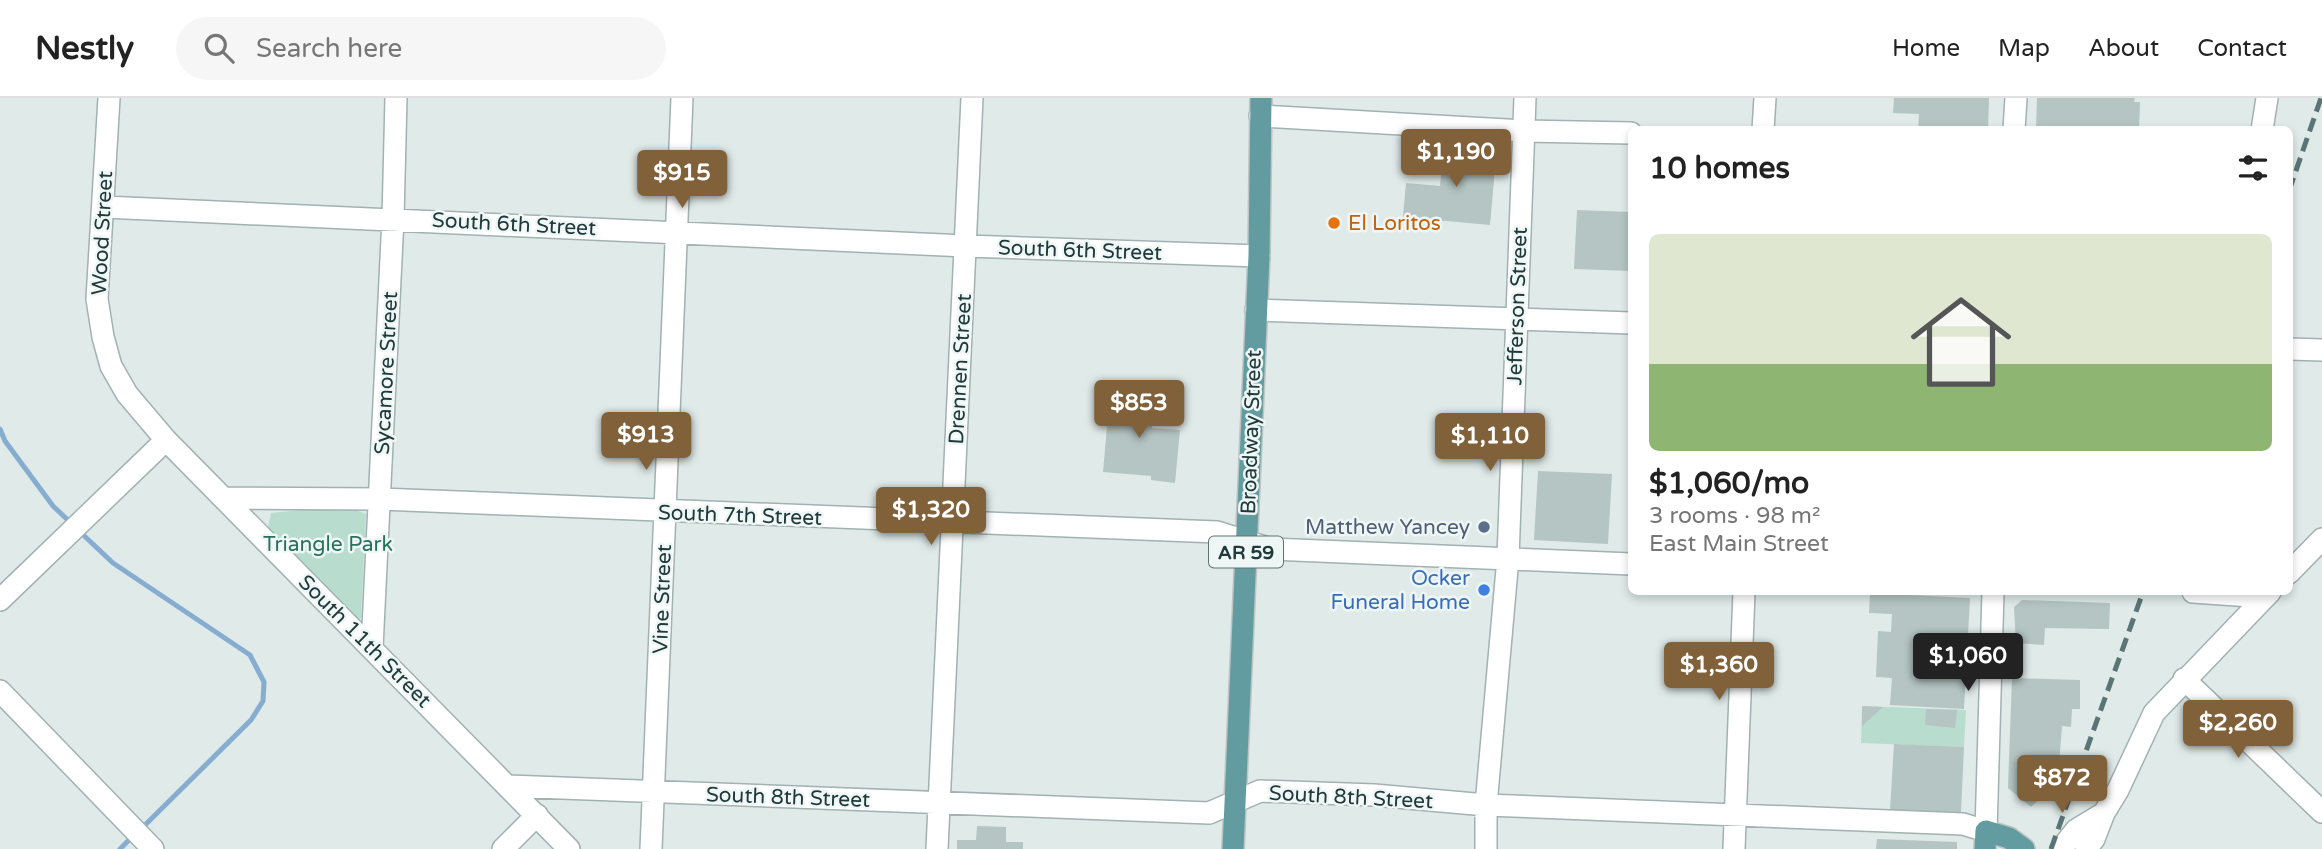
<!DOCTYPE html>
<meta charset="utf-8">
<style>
:root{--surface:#fff;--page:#f6f6f6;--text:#222;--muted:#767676;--line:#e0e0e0;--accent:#806139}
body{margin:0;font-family:"Varela Round",sans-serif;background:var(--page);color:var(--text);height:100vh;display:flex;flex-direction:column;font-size:26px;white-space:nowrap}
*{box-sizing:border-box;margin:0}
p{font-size:23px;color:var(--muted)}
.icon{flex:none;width:38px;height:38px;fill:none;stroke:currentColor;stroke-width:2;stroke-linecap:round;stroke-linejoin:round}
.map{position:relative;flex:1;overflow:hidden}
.sheet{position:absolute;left:1628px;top:28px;width:665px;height:469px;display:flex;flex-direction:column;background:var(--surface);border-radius:10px;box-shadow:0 4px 10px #0003}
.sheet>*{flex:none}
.price{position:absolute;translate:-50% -60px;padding:0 16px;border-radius:7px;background:var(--accent);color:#fff;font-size:23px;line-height:46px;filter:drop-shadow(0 2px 4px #0008)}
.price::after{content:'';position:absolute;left:50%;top:42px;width:21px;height:16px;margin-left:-10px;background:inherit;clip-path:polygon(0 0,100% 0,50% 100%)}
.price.selected{background:#222;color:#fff}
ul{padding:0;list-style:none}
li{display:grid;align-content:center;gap:14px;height:371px;padding:0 21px}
li span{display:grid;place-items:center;height:217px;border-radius:10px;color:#555}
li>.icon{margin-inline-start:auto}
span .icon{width:126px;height:126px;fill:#fffc;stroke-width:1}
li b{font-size:30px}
h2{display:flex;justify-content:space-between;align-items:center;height:84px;padding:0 21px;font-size:30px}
header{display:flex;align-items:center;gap:42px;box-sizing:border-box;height:98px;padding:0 35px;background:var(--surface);border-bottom:2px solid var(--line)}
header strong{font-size:33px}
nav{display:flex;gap:38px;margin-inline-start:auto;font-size:24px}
.search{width:490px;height:63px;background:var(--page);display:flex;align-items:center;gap:18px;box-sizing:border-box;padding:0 24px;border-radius:38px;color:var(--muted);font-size:26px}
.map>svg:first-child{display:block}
.green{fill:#b8dccd}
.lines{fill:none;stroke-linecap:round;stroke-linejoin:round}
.stream{stroke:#86add0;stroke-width:5}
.building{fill:#b4c5c3}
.minor-casing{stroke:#a2b1b1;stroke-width:24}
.major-casing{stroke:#bcc4c4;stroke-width:24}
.minor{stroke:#fff;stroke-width:21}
.major{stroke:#639ca0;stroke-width:21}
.rail{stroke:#5a7576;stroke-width:5;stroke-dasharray:14 7;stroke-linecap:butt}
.food-dot{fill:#e8710a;stroke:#eff7f6;stroke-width:2.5}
.service-dot{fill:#5c6f8a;stroke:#eff7f6;stroke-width:2.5}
.shop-dot{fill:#3f7fe0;stroke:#eff7f6;stroke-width:2.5}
.labels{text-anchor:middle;stroke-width:5;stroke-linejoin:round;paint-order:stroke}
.shield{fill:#eff7f6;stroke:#5e7272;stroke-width:2}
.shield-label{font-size:19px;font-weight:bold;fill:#20393a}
.food-label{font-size:21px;fill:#c56008;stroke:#eff7f6;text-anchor:start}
.street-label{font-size:21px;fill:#20393a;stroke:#eff7f6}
.service-label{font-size:21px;fill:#4e5e75;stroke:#eff7f6;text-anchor:end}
.park-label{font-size:21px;fill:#2a715d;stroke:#eff7f6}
.shop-label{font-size:21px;fill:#366cbe;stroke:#eff7f6;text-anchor:end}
</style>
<header>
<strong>Nestly</strong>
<div class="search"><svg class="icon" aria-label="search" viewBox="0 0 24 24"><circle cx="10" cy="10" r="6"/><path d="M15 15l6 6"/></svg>Search here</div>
<nav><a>Home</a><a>Map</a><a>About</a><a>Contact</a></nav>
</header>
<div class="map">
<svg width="2322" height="751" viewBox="0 0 2322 751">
<rect width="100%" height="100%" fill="#dfeae9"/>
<path class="green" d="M345,408L366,416L361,520L357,523L267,435L271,415Z
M1862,608L1966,612L1964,649L1861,645Z"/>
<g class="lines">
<path class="stream" d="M0,331L5,343L53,408L71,425
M78,432L113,465L250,557L264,584L263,603L251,622L140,732
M120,751L133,738"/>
</g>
<path class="building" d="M1894,0H1989L1988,32H1918L1919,16L1893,15Z
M2037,0H2135L2134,4H2140L2139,32H2036Z
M1444,45L1478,48L1477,57L1496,59L1490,127L1403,119L1406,85L1440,88Z
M1577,112L1631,114V173L1574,171Z
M1110,294L1155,297L1152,330L1180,332L1175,385L1151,382V378L1103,374Z
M1538,373L1612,376L1608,446L1534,442Z
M1870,495L1970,500L1964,611L1890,607L1892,580L1876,579L1878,533L1891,534L1892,516L1869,515Z
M2022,502L2110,505L2109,531L2045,530L2044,547L2016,545L2014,509Z
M2012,580L2080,582V611H2072L2071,629L2062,628L2059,667L2054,666L2051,690L2031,709L2008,690Z
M1862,608L1883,609L1862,628Z
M1926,611L1957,612L1955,630L1925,627Z
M1894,646L1964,649L1961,714L1890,713Z
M977,728L1006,729V744H1023V751H957V742H976Z
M1877,741L1957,744V751H1876Z"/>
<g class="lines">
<defs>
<path id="minor" d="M109,0L97,201L103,239L111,268L127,296L166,342L569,751
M1260,18L1524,33L1631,35
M1763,32L1765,0
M2014,32L2016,0
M2262,32L2267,0
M104,109L966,148L1259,158
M1256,212L1631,225
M2289,251L2322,252
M224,400L380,401L1217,434L1271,451L1631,466
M2289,475L2322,441
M2193,494L2265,499
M0,502L166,342
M372,550L393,120L396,0
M2184,581L2322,714
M0,593L153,751
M509,688L1209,715L1260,693L1374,697L1486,707L1963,726L1986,733L1993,494
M503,751L537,717
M651,751L682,0
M937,751L972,0
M1486,751V707L1508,460L1525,0
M1734,751L1744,494
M2061,751L2076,732L2104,715
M2086,751L2094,741L2104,715L2118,692L2154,615L2270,494"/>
<path id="major" d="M1233,751L1259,158L1261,0
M1985,751L1986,733L2009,740L2024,751"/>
</defs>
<use href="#minor" class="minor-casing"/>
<use href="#major" class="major-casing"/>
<use href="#minor" class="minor"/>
<use href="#major" class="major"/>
<path class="rail" d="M2289,93L2321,0
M2051,751L2143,494"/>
</g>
<circle class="food-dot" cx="1334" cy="125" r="7"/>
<circle class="service-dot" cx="1484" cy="429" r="7"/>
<circle class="shop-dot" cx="1484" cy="492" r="7"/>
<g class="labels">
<rect class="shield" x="1209" y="438.5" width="74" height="31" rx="5"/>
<g class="shield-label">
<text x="1246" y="461">AR 59</text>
</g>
<g class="food-label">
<text x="1348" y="132">El Loritos</text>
</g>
<g class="street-label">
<text transform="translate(514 126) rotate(3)" y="7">South 6th Street</text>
<text transform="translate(102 135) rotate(-87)" y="7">Wood Street</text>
<text transform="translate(1080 152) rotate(2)" y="7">South 6th Street</text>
<text transform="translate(1517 208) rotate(-88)" y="7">Jefferson Street</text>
<text transform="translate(960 271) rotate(-87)" y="7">Drennen Street</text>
<text transform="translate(386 275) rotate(-87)" y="7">Sycamore Street</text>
<text transform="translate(1251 334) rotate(-88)" y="7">Broadway Street</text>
<text transform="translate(740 417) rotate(2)" y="7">South 7th Street</text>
<text transform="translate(662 501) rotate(-88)" y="7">Vine Street</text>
<text transform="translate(365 543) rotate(45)" y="7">South 11th Street</text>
<text transform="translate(788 699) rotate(2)" y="7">South 8th Street</text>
<text transform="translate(1351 699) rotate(3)" y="7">South 8th Street</text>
</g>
<g class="service-label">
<text x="1470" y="436">Matthew Yancey</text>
</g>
<g class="park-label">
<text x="328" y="453">Triangle Park</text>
</g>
<g class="shop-label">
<text x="1470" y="487">Ocker<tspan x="1470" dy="24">Funeral Home</tspan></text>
</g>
</g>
</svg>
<b class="price" style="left:1456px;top:91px">$1,190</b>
<b class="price" style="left:682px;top:112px">$915</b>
<b class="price" style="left:1139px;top:342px">$853</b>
<b class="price" style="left:646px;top:374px">$913</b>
<b class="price" style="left:1490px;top:375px">$1,110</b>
<b class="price" style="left:931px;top:449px">$1,320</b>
<b class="price selected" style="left:1968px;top:595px">$1,060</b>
<b class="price" style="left:1719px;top:604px">$1,360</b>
<b class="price" style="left:2238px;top:662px">$2,260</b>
<b class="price" style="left:2062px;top:717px">$872</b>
<section class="sheet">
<h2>10 homes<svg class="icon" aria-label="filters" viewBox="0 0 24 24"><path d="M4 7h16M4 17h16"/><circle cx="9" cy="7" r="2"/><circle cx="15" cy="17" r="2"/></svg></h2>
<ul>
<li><span style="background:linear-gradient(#dfe7d0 60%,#8fb573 0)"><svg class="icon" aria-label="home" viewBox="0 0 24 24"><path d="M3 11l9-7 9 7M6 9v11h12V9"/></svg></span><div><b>$1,060/mo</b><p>3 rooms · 98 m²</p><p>East Main Street</p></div></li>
</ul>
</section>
</div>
